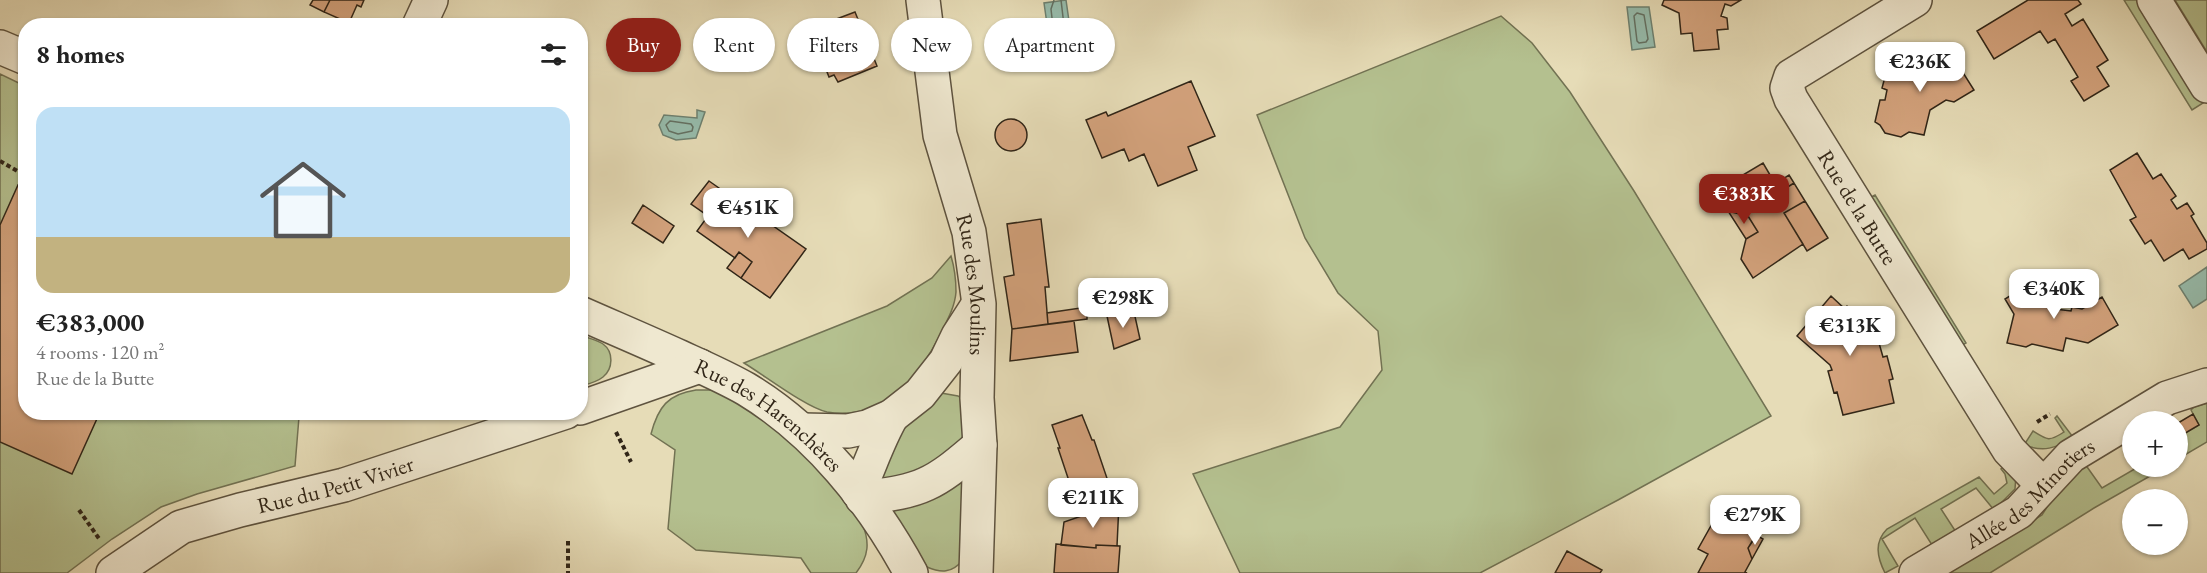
<!DOCTYPE html>
<meta charset="utf-8">
<style>
:root{--surface:#fff;--page:#f2f2f2;--text:#222;--muted:#767676;--line:#e0e0e0;--accent:#8f2418}
body{margin:0;font-family:"EB Garamond",serif;background:var(--page);color:var(--text);height:100vh;display:flex;flex-direction:column;font-size:22px;white-space:nowrap}
*{box-sizing:border-box;margin:0}
p{font-size:20px;color:var(--muted)}
.icon{flex:none;width:33px;height:33px;fill:none;stroke:currentColor;stroke-width:2;stroke-linecap:round;stroke-linejoin:round}
.map{position:relative;flex:1;overflow:hidden}
.drawer{position:absolute;left:18px;top:18px;width:570px;height:402px;display:flex;flex-direction:column;background:var(--surface);border-radius:24px;box-shadow:0 2px 4px #0004}
.drawer>*{flex:none}
.hud{position:absolute;left:606px;top:18px;width:570px;height:54px;display:flex;gap:12px}
.buttons{position:absolute;left:2122px;top:411px;display:grid;gap:12px}
.buttons a{display:grid;place-items:center;width:66px;height:66px;border-radius:50%;background:var(--surface);box-shadow:0 2px 4px #0004;font-size:30px}
.price{position:absolute;translate:-50% -51px;padding:0 14px;border-radius:12px;background:#fff;color:#222;font-size:20px;line-height:39px;filter:drop-shadow(0 2px 3px #0008)}
.price::after{content:'';position:absolute;left:50%;top:36px;width:18px;height:14px;margin-left:-9px;background:inherit;clip-path:polygon(0 0,100% 0,50% 100%)}
.price.on{background:var(--accent);color:#fff}
ul{padding:0;list-style:none}
li{display:grid;align-content:center;gap:12px;height:318px;padding:0 18px}
li+li{border-top:2px solid var(--line)}
li span{display:grid;place-items:center;height:186px;border-radius:18px;color:#555}
li>.icon{margin-inline-start:auto}
span .icon{width:108px;height:108px;fill:#fffc;stroke-width:1}
li b{font-size:26px}
h2{display:flex;justify-content:space-between;align-items:center;height:72px;padding:0 18px;font-size:26px}
.pill{padding:0 21px;border-radius:27px;background:var(--surface);box-shadow:0 2px 4px #0004;font-size:21px;line-height:54px}
.pill.on{background:var(--accent);color:#fff}
.map>svg:first-child{display:block}
.green{fill:#b4c08f;stroke:#727253;stroke-width:1.5}
.water{fill:#96bcac;stroke:#6d8070;stroke-width:1.5}
.lines{fill:none;stroke-linecap:round;stroke-linejoin:round}
.shore{stroke:#637062;stroke-width:1.5}
.building{fill:#d3a27c;stroke:#302517;stroke-width:1.5}
.street-casing{stroke:#5e533f;stroke-width:36}
.path{stroke:#302517;stroke-width:4;stroke-dasharray:4.5 3;stroke-linecap:butt}
.street{stroke:#efe8d0;stroke-width:33}
.labels{text-anchor:middle;stroke-width:4.5;stroke-linejoin:round;paint-order:stroke}
.street-label{font-size:22px;fill:#302517;stroke:#efe8d0}
</style>
<div class="map">
<svg width="2207" height="573" viewBox="0 0 2207 573">
<rect width="100%" height="100%" fill="#e6dcb7"/>
<filter id="stains"><feTurbulence type="fractalNoise" baseFrequency=".00333" numOctaves="4"/><feColorMatrix values="0 0 0 0 .2 0 0 0 0 .09 0 0 0 0 .02 0 0 0 .5 -.17"/></filter>
<radialGradient id="worn" r=".72"><stop offset=".6" stop-color="#630" stop-opacity="0"/><stop offset="1" stop-color="#630" stop-opacity=".3"/></radialGradient>
<path class="green" d="M2124,0H2139L2203,103L2192,110Z
M2175,0H2207V52Z
M1501,16L1532,43L1570,92L1634,191L1771,416L1618,500L1480,573H1240L1193,474L1340,427L1382,370L1378,331L1338,293L1305,238L1257,115Z
M0,74L25,86V102L20,113L26,116V412L301,413L299,417L295,466L197,494L161,507L112,539L67,573H0Z
M1875,195L1966,343L1957,348L1867,199Z
M951,256C954,266 956,281 956,292C955,306 948,319 942,331C920,376 884,421 827,412C807,408 764,375 744,363L887,306L932,278Z
M581,335C587,338 597,340 603,344C614,352 613,369 603,377C597,382 588,384 581,386Z
M696,390H713L736,400L801,446L862,523C870,542 869,556 856,573H811L801,558L696,550L668,529L675,450L651,434C658,407 668,394 696,390Z
M941,393L958,396L965,401L968,430L958,446L937,467L883,480L880,476L902,426Z
M2207,403V442L2178,459V429L2182,435L2199,425L2191,410L2194,407Z
M2057,416L2073,437C2056,449 2043,452 2024,445L2033,431C2047,440 2049,442 2064,432L2055,418Z
M2085,464L2102,488L2138,467H2166L2094,508L1990,573H1948L2042,515L2059,488Z
M2007,465L2016,475L2015,489L1994,510L1976,488L1941,509L1956,532L1932,545L1915,518L1882,539L1898,566L1885,573C1877,557 1874,542 1887,529L1979,477L1994,494L2007,483L2005,474L2001,469Z
M964,471L962,561C952,573 941,573 927,567L888,507Z"/>
<path class="water" d="M1066,0L1072,42L1050,45L1044,3Z
M1627,7H1649L1655,47L1632,50Z
M697,110L705,112L696,138L676,140L663,135L659,125L664,115L697,118Z
M2207,267V299L2193,308L2179,286Z"/>
<g class="lines">
<path class="shore" d="M1054,0L1051,9L1054,36L1057,38L1063,37L1065,34L1061,0
M1637,13L1644,15L1648,39L1646,42L1639,43L1637,41L1634,16Z
M670,121L691,124L693,127L692,131L678,134L669,131L666,125Z"/>
</g>
<path class="building" d="M313,0H330L324,12L310,5Z
M330,0H364L361,7L357,5L349,23L324,12Z
M1664,0H1741L1731,6L1725,4L1721,16L1727,18L1728,29L1717,30L1719,49L1694,51L1692,33L1681,34L1679,13L1662,5Z
M2028,0H2078L2081,4L2065,14L2072,26L2083,19L2108,60L2097,67L2109,86L2084,101L2071,81L2078,77L2055,39L2048,43L2040,31L1994,59L1977,31Z
M855,12L877,66L838,82L834,75L829,77L810,29Z
M1948,49L1974,90L1954,102L1946,100L1930,110L1924,135L1909,132L1901,137L1885,133L1880,125L1875,122L1880,100H1885L1887,90L1882,88L1885,77L1920,56L1924,64Z
M1191,81L1215,136L1188,147L1197,170L1158,186L1144,154L1129,161L1124,149L1102,158L1086,120L1106,112L1108,116Z
M995 135a16 16 0 1 1 32 0a16 16 0 1 1-32 0Z
M2137,153L2153,179L2161,174L2176,196L2171,200L2177,209L2187,203L2194,214L2191,216L2207,243V249L2189,259L2183,249L2164,261L2151,240L2145,244L2130,220L2136,217L2110,170Z
M1763,163L1780,192L1794,183L1805,201L1784,213L1803,244L1753,278L1741,259L1746,239L1758,232L1748,216L1728,211L1716,192L1731,183L1729,179L1736,175L1738,178Z
M1789,175L1794,183L1780,192L1775,184Z
M709,181L806,249L770,298L741,278L752,262L739,252L735,258L697,231L708,216L691,204Z
M18,185L26,188V412H100L72,474L0,442V225Z
M1805,201L1828,238L1807,251L1784,213Z
M643,205L674,226L663,243L632,223Z
M1728,211L1748,216L1758,232L1746,239Z
M1041,219L1049,287H1045L1048,324L1012,329L1004,277L1014,275L1007,224Z
M739,252L752,262L741,278L727,268Z
M2037,279L2055,309L2071,311L2072,307L2082,309L2102,297L2118,325L2088,343L2066,338L2063,351L2032,344L2026,347L2007,343L2014,314L2005,299Z
M1831,296L1845,309L1847,306L1866,322L1864,325L1877,336L1883,357L1887,356L1893,379L1889,380L1894,403L1843,415L1837,392L1834,393L1828,371L1832,370L1830,365L1797,336Z
M1087,307V319L1048,324L1047,313Z
M1134,312L1140,339L1114,349L1107,316Z
M1074,321L1078,352L1010,361L1012,329Z
M2193,414L2199,425L2182,435L2178,429V423Z
M1082,415L1092,440H1094L1112,493L1078,508L1058,448H1060L1052,425Z
M1731,500L1767,520L1748,548L1752,559L1745,572L1747,573H1698L1708,554L1698,549L1717,515L1721,518Z
M1119,503L1117,546L1096,545V548L1061,545L1064,522Z
M1756,535L1763,539L1752,559L1748,548Z
M1056,544L1096,548V545L1120,546L1118,573H1054Z
M1567,551L1602,570L1600,573H1555Z"/>
<g class="lines">
<defs>
<g id="street">
<path id="s1" d="M923,0L940,135L969,232L979,304L977,398L980,445L976,573"/>
<path id="s2" d="M1915,0L1791,76L1787,88L1791,99L2009,450L2043,485"/>
<path d="M2154,0L2207,86"/>
<path d="M419,26L431,0"/>
<path d="M0,47L26,58"/>
<path id="s3" d="M580,313C614,328 647,342 680,357C702,367 725,377 746,389C817,432 872,501 911,573"/>
<path d="M580,408L700,366"/>
<path d="M802,430L848,431L867,427L892,416L920,394L946,361L958,336L978,305"/>
<path d="M858,492C870,466 878,440 892,416"/>
<path d="M862,498C883,495 907,493 926,484C946,475 963,459 980,445"/>
<path id="s4" d="M113,573L181,527L240,510L344,485L566,412"/>
<path id="s5" d="M1916,573L2019,512L2071,456L2167,398L2207,385"/>
</g>
</defs>
<use href="#street" class="street-casing"/>
<path class="path" d="M0,161L26,176
M2037,422L2050,414
M616,432L631,462
M79,510L100,540
M568,541V573"/>
<use href="#street" class="street"/>
</g>
<g class="labels">
<g class="street-label">
<text dy="8" stroke="none"><textPath href="#s2" startOffset="297">Rue de la Butte</textPath></text>
<text dy="8" stroke="none"><textPath href="#s1" startOffset="290">Rue des Moulins</textPath></text>
<text dy="8" stroke="none"><textPath href="#s3" startOffset="216">Rue des Harenchères</textPath></text>
<text dy="8" stroke="none"><textPath href="#s4" startOffset="242">Rue du Petit Vivier</textPath></text>
<text dy="8" stroke="none"><textPath href="#s5" startOffset="140">Allée des Minotiers</textPath></text>
</g>
</g>
<rect width="100%" height="100%" filter="url(#stains)"/>
<rect width="100%" height="100%" fill="url(#worn)"/>
</svg>
<div class="buttons">
<a>+</a>
<a>−</a>
</div>
<b class="price" style="left:1920px;top:93px">€236K</b>
<b class="price on" style="left:1744px;top:225px">€383K</b>
<b class="price" style="left:748px;top:239px">€451K</b>
<b class="price" style="left:2054px;top:320px">€340K</b>
<b class="price" style="left:1123px;top:329px">€298K</b>
<b class="price" style="left:1850px;top:357px">€313K</b>
<b class="price" style="left:1093px;top:529px">€211K</b>
<b class="price" style="left:1755px;top:546px">€279K</b>
<div class="hud">
<a class="pill on">Buy</a>
<a class="pill">Rent</a>
<a class="pill">Filters</a>
<a class="pill">New</a>
<a class="pill">Apartment</a>
</div>
<section class="drawer">
<h2>8 homes<svg class="icon" aria-label="filters" viewBox="0 0 24 24"><path d="M4 7h16M4 17h16"/><circle cx="9" cy="7" r="2"/><circle cx="15" cy="17" r="2"/></svg></h2>
<ul>
<li><span style="background:linear-gradient(#bfe0f5 70%,#c2b280 0)"><svg class="icon" aria-label="home" viewBox="0 0 24 24"><path d="M3 11l9-7 9 7M6 9v11h12V9"/></svg></span><div><b>€383,000</b><p>4 rooms · 120 m²</p><p>Rue de la Butte</p></div></li>
</ul>
</section>
</div>
